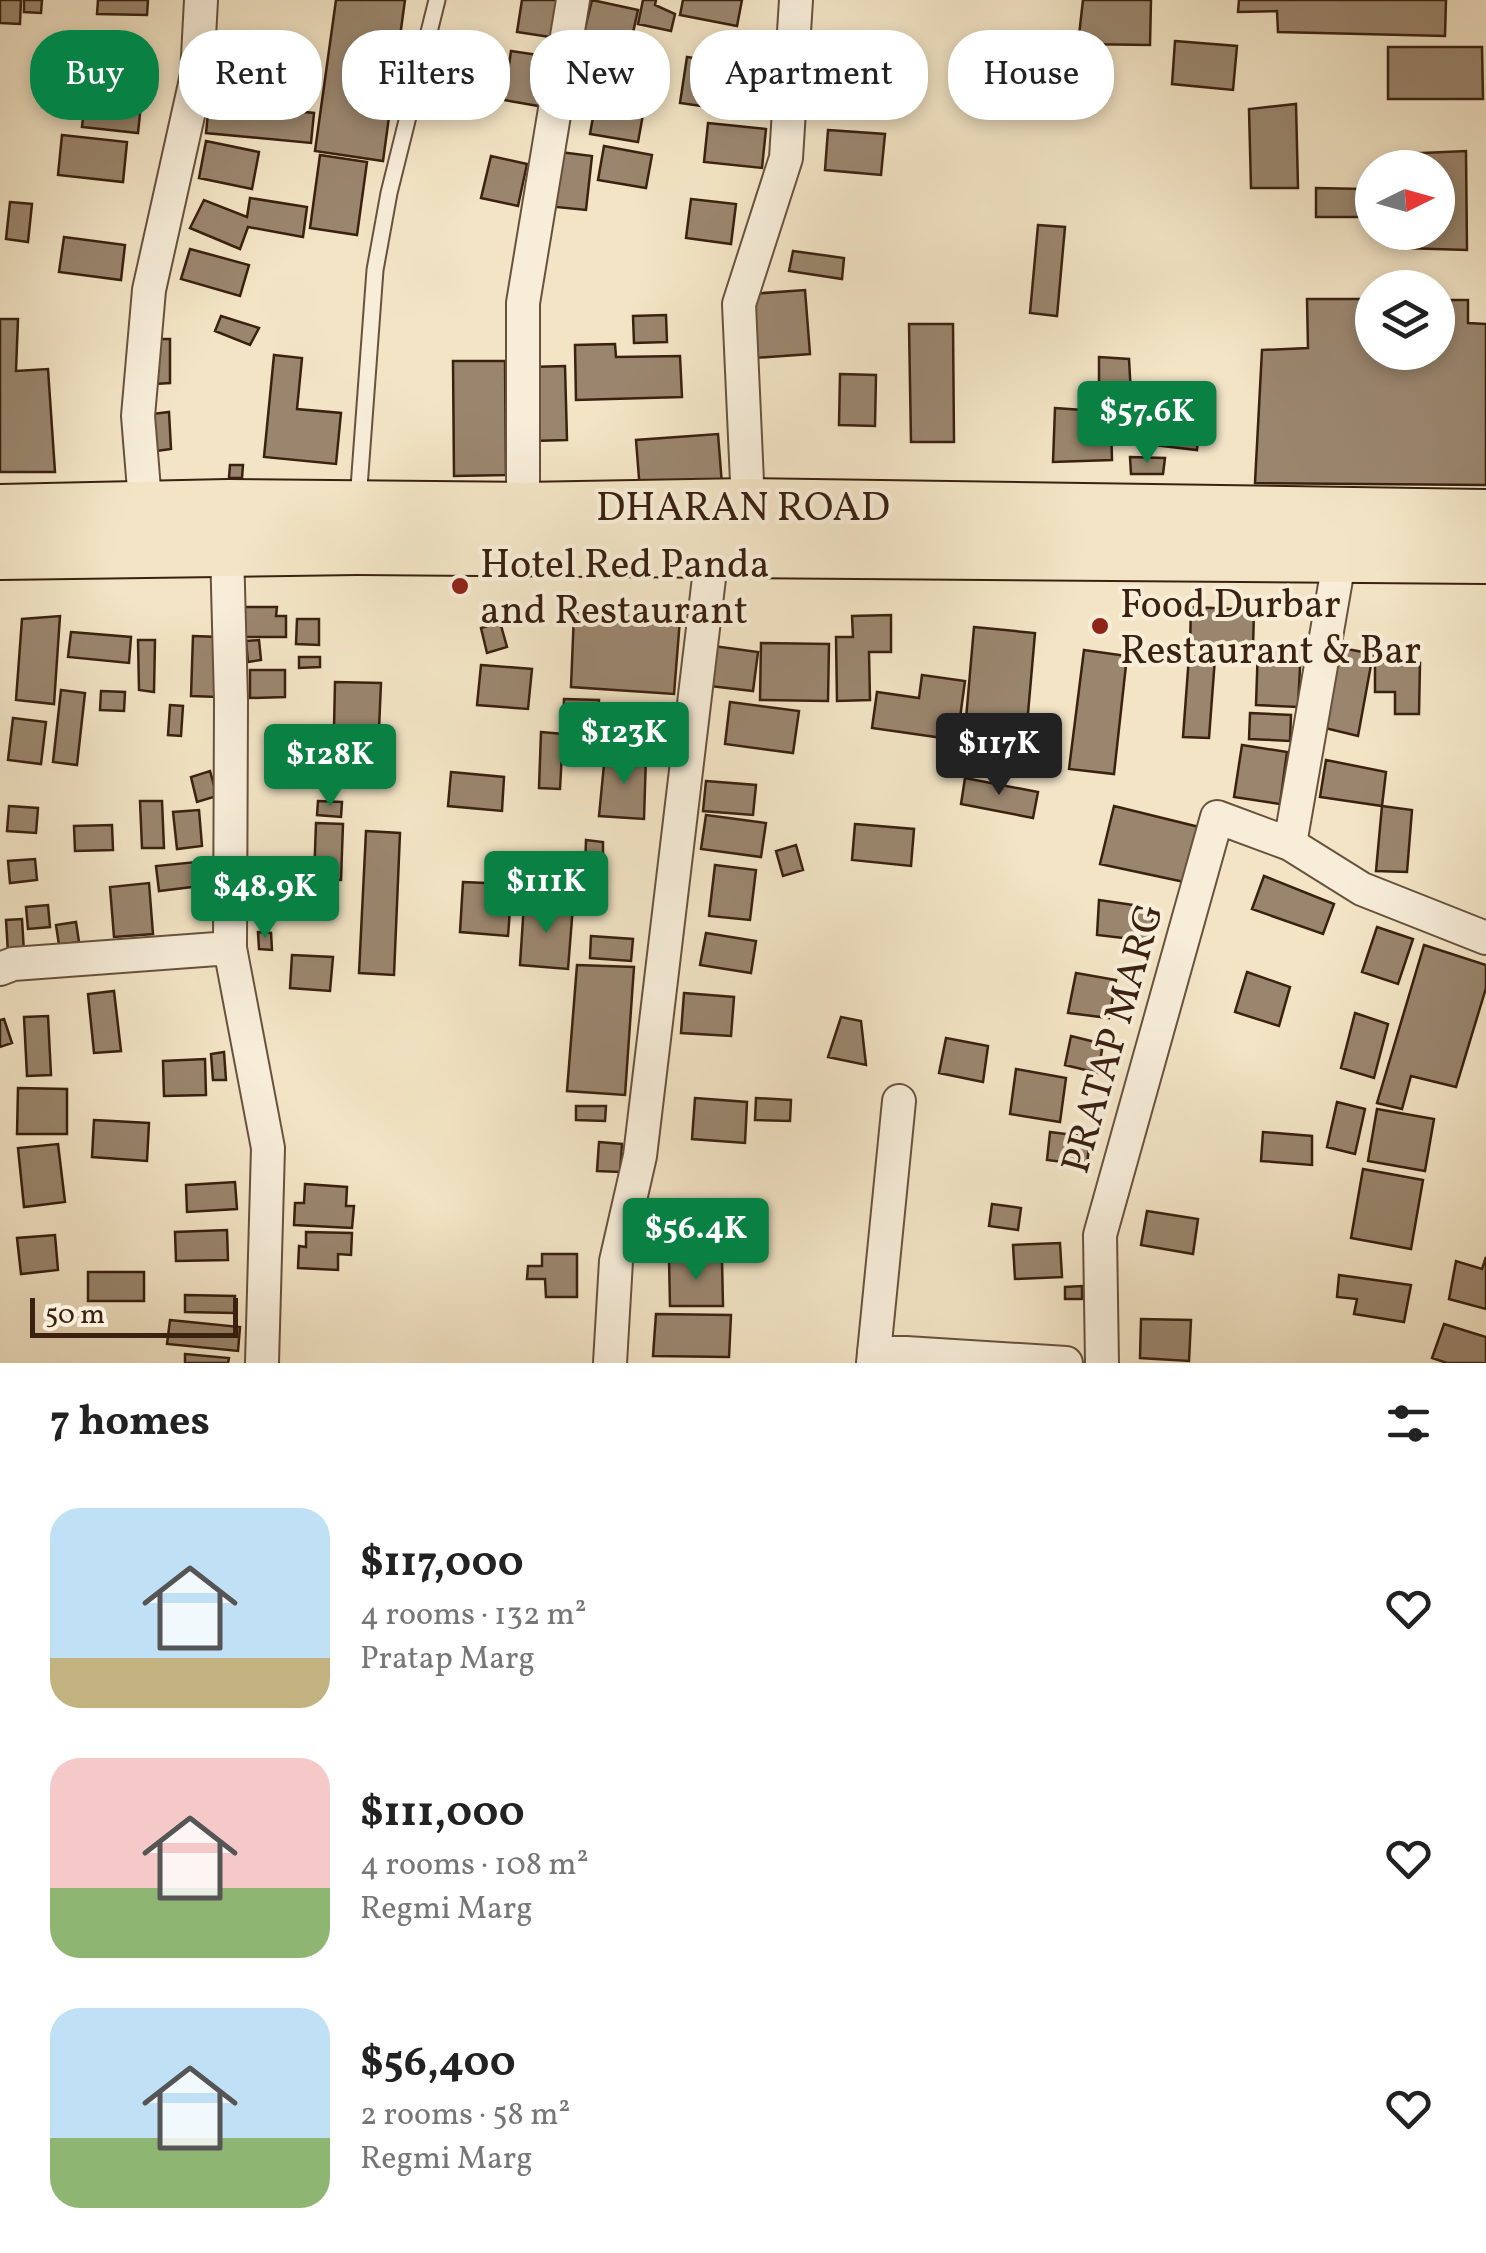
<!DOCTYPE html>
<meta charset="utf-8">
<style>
:root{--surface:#fff;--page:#f6f6f6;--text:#222;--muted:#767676;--accent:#0b8043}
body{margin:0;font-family:Vollkorn,serif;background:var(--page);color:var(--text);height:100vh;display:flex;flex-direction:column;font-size:38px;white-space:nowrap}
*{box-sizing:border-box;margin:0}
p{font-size:32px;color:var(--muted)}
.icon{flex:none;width:55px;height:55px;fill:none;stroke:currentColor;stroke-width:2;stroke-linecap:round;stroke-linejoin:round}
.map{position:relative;height:1363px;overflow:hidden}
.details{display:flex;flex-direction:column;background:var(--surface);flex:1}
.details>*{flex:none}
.banner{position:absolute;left:30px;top:30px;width:1428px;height:90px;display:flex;gap:20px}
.needle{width:65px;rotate:85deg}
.fabs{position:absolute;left:1355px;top:150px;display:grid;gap:20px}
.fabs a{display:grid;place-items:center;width:100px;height:100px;border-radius:50%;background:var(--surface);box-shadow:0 5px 15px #0003;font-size:50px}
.scale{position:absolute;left:30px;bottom:25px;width:208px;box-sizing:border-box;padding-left:10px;border:5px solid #3a2110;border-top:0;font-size:28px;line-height:35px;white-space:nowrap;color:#3a2110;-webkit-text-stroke:8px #f7edd9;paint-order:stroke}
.price{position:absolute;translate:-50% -85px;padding:0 22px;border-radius:10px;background:var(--accent);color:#fff;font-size:32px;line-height:65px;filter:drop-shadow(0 2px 5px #0008)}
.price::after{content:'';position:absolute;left:50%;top:60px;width:30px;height:22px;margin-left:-15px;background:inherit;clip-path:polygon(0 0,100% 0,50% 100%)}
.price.current{background:#222;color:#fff}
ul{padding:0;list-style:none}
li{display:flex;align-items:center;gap:30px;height:250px;padding:0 50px}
li span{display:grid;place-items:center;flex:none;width:280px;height:200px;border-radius:30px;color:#555}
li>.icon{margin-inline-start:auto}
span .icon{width:120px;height:120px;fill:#fffc;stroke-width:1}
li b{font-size:42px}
h2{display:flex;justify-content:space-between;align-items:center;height:120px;padding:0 50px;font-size:42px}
.tag{padding:0 35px;border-radius:40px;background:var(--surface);box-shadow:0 5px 15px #0003;font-size:35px;line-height:90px}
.tag.current{background:var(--accent);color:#fff}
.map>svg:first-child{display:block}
.building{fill:#9a866e;stroke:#3a2110;stroke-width:2.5}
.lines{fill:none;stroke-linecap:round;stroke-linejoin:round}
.service-casing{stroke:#68523d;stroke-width:19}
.minor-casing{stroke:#68523d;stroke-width:36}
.primary-casing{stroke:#3a2110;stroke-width:54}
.service{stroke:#f7edd9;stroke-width:15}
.minor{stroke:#f7edd9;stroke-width:32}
.primary{stroke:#f2e4c5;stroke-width:50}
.poi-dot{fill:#8f2418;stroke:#f7edd9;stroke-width:4}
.labels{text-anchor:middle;stroke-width:8;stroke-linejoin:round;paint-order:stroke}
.street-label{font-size:40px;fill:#3a2110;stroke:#f7edd9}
.poi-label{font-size:40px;fill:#3a2110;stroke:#f7edd9;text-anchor:start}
</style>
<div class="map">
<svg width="1486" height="1363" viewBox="0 0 1486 1363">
<rect width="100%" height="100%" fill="#f2e4c5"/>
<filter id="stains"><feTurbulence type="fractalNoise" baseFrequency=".002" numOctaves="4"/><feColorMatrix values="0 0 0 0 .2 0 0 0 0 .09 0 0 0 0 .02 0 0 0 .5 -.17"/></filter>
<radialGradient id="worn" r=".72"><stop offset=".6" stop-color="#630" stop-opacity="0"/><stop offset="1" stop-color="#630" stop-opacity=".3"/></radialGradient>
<path class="building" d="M0,0H21L20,24L0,23Z
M24,0H42L41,13L24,12Z
M98,0H148L147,15L97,14Z
M336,0H405L383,161L315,151Z
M522,0H563L557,38L517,32Z
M592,0L638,10L627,60L580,49Z
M643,0H656L655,5L675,14L671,31L638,24Z
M683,0H742L737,26L680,15Z
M1083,0H1151L1150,45L1078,44Z
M1239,0H1446L1445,36L1278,32L1277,11L1238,12Z
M1175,41L1237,46L1233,90L1172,84Z
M1388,47H1482L1483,99H1388Z
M218,51L270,56L266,95L214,91Z
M511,51L552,57L544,107L504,100Z
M687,57L744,65L737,111L680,103Z
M86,88L142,94L138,133L82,127Z
M596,100L644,109L638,142L590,134Z
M209,103L314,113L311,143L206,133Z
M1296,104L1298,188H1251L1249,109Z
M708,123L766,129L762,168L704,162Z
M828,130L885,134L881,175L825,170Z
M62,135L127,142L123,182L58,175Z
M206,141L259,152L252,189L199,178Z
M604,146L652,155L646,188L598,180Z
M552,151L592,156L586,210L546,206Z
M1466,151L1467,250L1402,248L1401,232H1438V168H1400V154Z
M320,155L367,162L357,235L310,228Z
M491,156L527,164L518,206L481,198Z
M1316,188L1363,189L1365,217H1316Z
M250,198L307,207L303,237L248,227L240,249L190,228L204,200L247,217Z
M691,199L736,204L731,244L686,238Z
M10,202L32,204L28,242L6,239Z
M1038,225L1065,227L1057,316L1030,313Z
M64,237L125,245L121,280L59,272Z
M190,249L249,265L240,296L181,279Z
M793,251L844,258L842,279L789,271Z
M805,290L810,354L755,358L750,294Z
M1307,299H1372V352H1438V300H1468V323L1486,324V485L1255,483L1262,350L1308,348Z
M666,315L667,342L634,343L633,316Z
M221,316L259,328L250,345L215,331Z
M0,319H18L16,371L48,369L55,472H0Z
M909,324H953L954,442H911Z
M157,339H170V383L155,384Z
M615,344L616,357L680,356L682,397L576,400L575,345Z
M274,355L302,358L297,409L341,413L336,464L264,457Z
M1099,357L1129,359L1131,395L1099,396Z
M453,361H505L506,475L454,476Z
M565,366L567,440L532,441L531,367Z
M840,374L876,375L875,426L839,425Z
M1155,394L1202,401L1197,450L1153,445Z
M1055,408L1082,410L1080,425L1111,423L1112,460L1053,462Z
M169,412L171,449L156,451L152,414Z
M718,434L722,485L640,491L636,440Z
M1130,457L1165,458L1163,474H1131Z
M230,465H243L242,478H229Z
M239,607H277L276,616H286V637H240Z
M1191,607L1254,610L1253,649L1190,646Z
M574,613L680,619L674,694L571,687Z
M891,615V652H869L870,700L837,701L836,637H853L852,616Z
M60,616L54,704L16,700L22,619Z
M297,619H319V645L296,644Z
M500,622L507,647L487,653L481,628Z
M974,627L1035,633L1027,725L966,719Z
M71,632L131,637L129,663L68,657Z
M193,636L220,637L218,697L191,696Z
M138,640H155L154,692L139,690Z
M259,640L261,660L248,662L246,641Z
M761,643L829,644L828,701L760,700Z
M706,645L758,652L753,691L701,685Z
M1258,646L1301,648L1298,707L1256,705Z
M1337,647L1373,654L1358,736L1321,727Z
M1084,650L1127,656L1114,774L1069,769Z
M1189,656L1215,658L1209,738L1183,737Z
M299,657H320V667L299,668Z
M1375,662L1420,663L1419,714H1395V692H1375Z
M481,665L532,669L528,709L477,705Z
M250,670H285V697L250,698Z
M922,675L965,681L957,740L872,728L877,692L919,698Z
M335,682L381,683L379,729L334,728Z
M61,690L85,693L77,765L53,762Z
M101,691L125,692L124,711L100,710Z
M564,699L599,700L596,757L562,756Z
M730,702L799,711L793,753L725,744Z
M170,705L183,706L181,736L168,735Z
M1250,713L1291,715L1290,741L1249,739Z
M13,718L46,722L41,764L8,760Z
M541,732L563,734L560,789L539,788Z
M1242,745L1287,752L1280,804L1234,797Z
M605,754L646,756L644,819L599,816Z
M1326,760L1386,772L1382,806L1320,797Z
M210,771L217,796L197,802L191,777Z
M451,772L504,777L502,811L448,806Z
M965,778L1038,792L1033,818L961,804Z
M706,781L756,785L753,815L703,811Z
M140,801H162L164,848H142Z
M318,801L342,802L341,817L317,815Z
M9,806L38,808L36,833L7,831Z
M1114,806L1203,828L1189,883L1100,864Z
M1382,806L1412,810L1407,872L1376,871Z
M199,810L202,846L177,849L173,812Z
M706,815L766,823L761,857L701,849Z
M316,823L343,824L341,880L314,879Z
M855,824L914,829L911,866L852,860Z
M112,825L113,850L75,851L74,826Z
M366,831L400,833L394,975L359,973Z
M586,840L603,842V873L585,871Z
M796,845L803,870L783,876L776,851Z
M35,859L37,880L10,883L8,861Z
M206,861L209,885L159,891L156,866Z
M715,865L756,870L750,920L709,916Z
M1264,876L1334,904L1323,934L1252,909Z
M463,882L512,884L508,936L460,932Z
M149,883L153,934L114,937L110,887Z
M1099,900L1154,908L1150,941L1097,935Z
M524,903L573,906L568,969L520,965Z
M48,905L50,927L28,929L26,907Z
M22,919L24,952L8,953L6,920Z
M76,922L79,942L59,945L56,925Z
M1377,927L1413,939L1398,984L1362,972Z
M258,932L271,933L272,950L259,949Z
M706,933L756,941L751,973L700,965Z
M591,936L633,939L631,961L590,958Z
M1424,945L1486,965V988L1456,1087L1411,1076L1402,1109L1377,1103Z
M292,955L333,957L330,991L290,988Z
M577,965L634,967L625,1095L567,1091Z
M1247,972L1290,987L1279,1026L1235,1012Z
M1076,973L1116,980L1109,1018L1068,1013Z
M114,991L121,1051L94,1053L88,994Z
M684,993L734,997L731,1036L681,1033Z
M1355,1013L1388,1024L1374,1078L1341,1068Z
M48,1016L51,1075L27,1076L24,1017Z
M841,1017L861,1021L866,1065L828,1057Z
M4,1019L12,1043L0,1047V1020Z
M1071,1036L1103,1044L1098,1073L1065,1065Z
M946,1038L988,1046L983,1082L939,1073Z
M224,1052L226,1080H213L211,1054Z
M205,1059L206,1095L164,1096L163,1061Z
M1016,1069L1066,1078L1060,1122L1010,1114Z
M18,1088L67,1089V1134H17Z
M695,1098L747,1102L745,1143L692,1139Z
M756,1098L791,1100L790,1121L755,1120Z
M1337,1102L1365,1109L1355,1154L1327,1147Z
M576,1106H606L605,1121L576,1120Z
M1377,1109L1434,1119L1425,1171L1368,1161Z
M94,1120L149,1123L147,1161L92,1157Z
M1050,1132L1090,1137L1087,1165L1047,1160Z
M1263,1132L1312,1136V1165L1261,1161Z
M599,1142L622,1144L620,1172L597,1171Z
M58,1144L65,1202L24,1207L18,1148Z
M1363,1169L1423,1180L1411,1249L1351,1238Z
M235,1182L237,1209L187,1212L186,1185Z
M305,1184L347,1187L346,1206H354L352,1228L294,1225L295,1203H304Z
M992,1204L1021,1208L1018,1230L989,1226Z
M1147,1211L1198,1219L1193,1254L1141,1245Z
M227,1230L228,1260L176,1261L175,1232Z
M306,1232L352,1233L351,1255L338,1254V1270L298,1268L299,1246L306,1247Z
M55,1235L58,1270L21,1274L17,1238Z
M1060,1243L1062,1277L1015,1279L1013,1245Z
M542,1254H577V1297H546L545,1279H527L528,1266H542Z
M1486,1257V1309L1449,1299L1456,1261L1482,1269Z
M669,1259L722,1260L723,1306H670Z
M88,1272H144V1301H88Z
M1339,1275L1411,1285L1404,1322L1354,1314L1357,1299L1337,1297Z
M1082,1286V1299H1065V1287Z
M185,1295L235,1296L234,1313L185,1312Z
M656,1314L731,1315L729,1357L653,1356Z
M1141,1319L1191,1320L1189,1361L1140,1358Z
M170,1320L240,1327L238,1351L167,1344Z
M1444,1324L1486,1337V1363H1447L1432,1358Z
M185,1354L229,1358L228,1363H185Z"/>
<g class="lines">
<defs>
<path id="service" d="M358,501L375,270L389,193L437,0"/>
<path id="minor" d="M523,508V303L573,0
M147,526L138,416L149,290L197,75L201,0
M227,549L231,701L230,948L268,1148L262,1363
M1290,844L1343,539
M0,969L13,964L230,948
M874,1351L1066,1363
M610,1363L616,1261L640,1156L712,553L748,504L739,304L786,158L796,0
M873,1363L899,1101
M1102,1363L1100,1235L1217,817L1290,844L1362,889L1486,938"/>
<path id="primary" d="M0,510L228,505L523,508L748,504L1486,515
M0,554L357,549L1486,558"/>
</defs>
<use href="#service" class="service-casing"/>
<use href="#minor" class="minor-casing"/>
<use href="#primary" class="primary-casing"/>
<use href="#service" class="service"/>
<use href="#minor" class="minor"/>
<use href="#primary" class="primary"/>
</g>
<g class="poi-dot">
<circle cx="460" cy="586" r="10"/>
<circle cx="1100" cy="626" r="10"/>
</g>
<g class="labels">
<g class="street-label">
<text x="743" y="520">DHARAN ROAD</text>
<text transform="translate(1111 1038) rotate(-74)" y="14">PRATAP MARG</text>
</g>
<g class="poi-label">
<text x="480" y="577">Hotel Red Panda<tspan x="480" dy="46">and Restaurant</tspan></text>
<text x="1120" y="617">Food Durbar<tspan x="1120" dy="46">Restaurant &amp; Bar</tspan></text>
</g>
</g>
<rect width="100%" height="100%" filter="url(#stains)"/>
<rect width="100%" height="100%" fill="url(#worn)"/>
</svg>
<div class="fabs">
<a><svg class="needle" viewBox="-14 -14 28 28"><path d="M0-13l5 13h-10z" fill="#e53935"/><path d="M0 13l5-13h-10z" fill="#767676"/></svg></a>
<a><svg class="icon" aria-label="layers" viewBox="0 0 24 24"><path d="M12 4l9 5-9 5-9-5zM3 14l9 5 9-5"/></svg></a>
</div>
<div class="scale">50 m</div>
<b class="price" style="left:1147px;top:466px">$57.6K</b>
<b class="price" style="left:624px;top:787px">$123K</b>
<b class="price current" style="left:999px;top:798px">$117K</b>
<b class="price" style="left:330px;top:809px">$128K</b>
<b class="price" style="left:546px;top:936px">$111K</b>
<b class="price" style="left:265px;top:941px">$48.9K</b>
<b class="price" style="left:696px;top:1283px">$56.4K</b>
<div class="banner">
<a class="tag current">Buy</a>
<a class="tag">Rent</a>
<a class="tag">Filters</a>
<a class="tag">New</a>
<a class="tag">Apartment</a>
<a class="tag">House</a>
</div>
</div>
<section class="details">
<h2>7 homes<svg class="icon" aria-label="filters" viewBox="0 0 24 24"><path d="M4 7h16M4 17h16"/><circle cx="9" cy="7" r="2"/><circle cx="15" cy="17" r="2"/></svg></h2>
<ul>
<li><span style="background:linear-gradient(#bfe0f5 75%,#c2b280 0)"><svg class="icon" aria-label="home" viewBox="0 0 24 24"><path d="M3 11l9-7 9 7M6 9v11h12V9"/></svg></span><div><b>$117,000</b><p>4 rooms · 132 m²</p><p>Pratap Marg</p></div><svg class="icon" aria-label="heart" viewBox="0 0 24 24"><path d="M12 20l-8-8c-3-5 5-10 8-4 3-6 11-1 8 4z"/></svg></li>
<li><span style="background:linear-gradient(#f6c9c9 65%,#8fb573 0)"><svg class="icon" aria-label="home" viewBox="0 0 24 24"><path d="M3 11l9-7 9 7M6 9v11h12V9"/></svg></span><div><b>$111,000</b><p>4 rooms · 108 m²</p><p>Regmi Marg</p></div><svg class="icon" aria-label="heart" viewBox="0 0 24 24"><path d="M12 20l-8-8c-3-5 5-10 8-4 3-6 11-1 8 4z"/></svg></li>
<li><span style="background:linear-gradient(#bfe0f5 65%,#8fb573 0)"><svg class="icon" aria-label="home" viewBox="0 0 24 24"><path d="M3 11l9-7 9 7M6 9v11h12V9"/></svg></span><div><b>$56,400</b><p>2 rooms · 58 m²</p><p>Regmi Marg</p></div><svg class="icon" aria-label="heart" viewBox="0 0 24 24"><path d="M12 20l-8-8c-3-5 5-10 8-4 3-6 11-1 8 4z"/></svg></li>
</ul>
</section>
